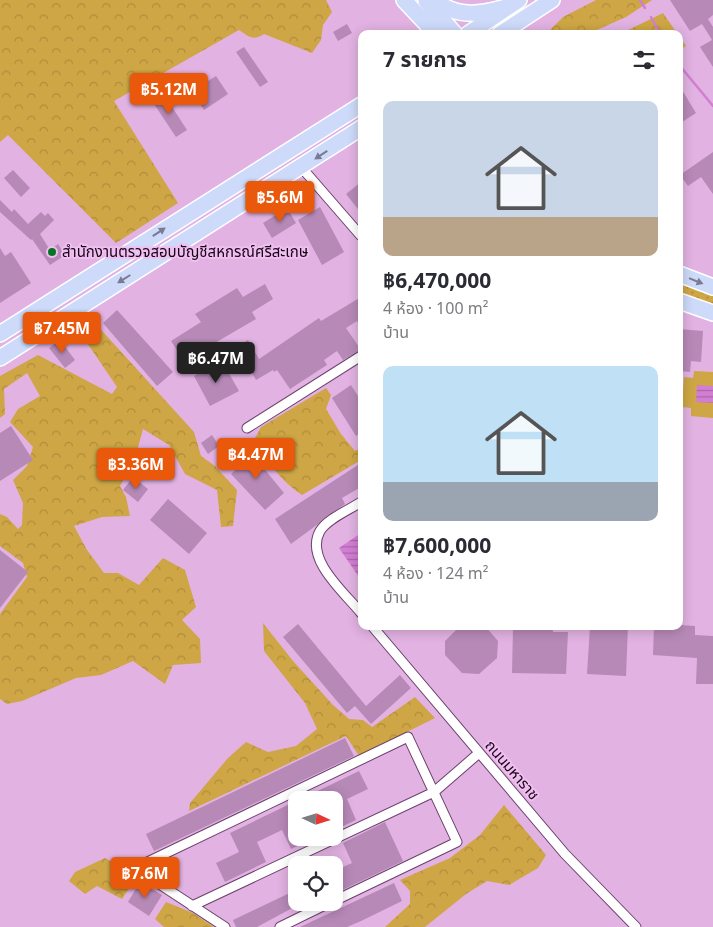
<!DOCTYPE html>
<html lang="th">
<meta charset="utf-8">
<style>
:root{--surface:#fff;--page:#f7f7f7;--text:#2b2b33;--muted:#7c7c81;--accent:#ea580c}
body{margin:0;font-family:"Noto Sans","Noto Sans Thai",sans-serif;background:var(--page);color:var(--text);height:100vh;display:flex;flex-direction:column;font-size:19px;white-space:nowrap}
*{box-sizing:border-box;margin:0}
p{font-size:16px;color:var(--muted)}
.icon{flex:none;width:28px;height:28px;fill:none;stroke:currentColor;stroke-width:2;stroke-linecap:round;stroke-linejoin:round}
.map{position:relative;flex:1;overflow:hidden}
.side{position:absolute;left:358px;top:30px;width:325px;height:600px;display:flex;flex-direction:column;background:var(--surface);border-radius:10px;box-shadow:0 2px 12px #0003}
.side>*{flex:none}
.needle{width:32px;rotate:94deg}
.buttons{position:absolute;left:288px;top:791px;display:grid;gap:10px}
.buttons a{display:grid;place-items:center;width:55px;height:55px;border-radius:10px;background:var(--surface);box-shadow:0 2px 12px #0003;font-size:25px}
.price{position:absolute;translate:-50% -42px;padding:0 11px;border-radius:5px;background:var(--accent);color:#fff;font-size:16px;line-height:32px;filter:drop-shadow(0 1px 2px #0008)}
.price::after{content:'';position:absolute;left:50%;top:30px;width:15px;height:11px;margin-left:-8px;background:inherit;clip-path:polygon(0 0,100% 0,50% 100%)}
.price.current{background:#222;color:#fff}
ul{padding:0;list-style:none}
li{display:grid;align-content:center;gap:10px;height:265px;padding:0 25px}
li span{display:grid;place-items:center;height:155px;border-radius:10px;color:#555}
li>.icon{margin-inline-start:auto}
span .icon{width:90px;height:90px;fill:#fffc;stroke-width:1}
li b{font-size:21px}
h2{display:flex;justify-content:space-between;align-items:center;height:60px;padding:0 25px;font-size:21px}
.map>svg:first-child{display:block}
.grass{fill:url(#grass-dots)}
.forest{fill:url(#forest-crowns)}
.pitch{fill:#cea645}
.water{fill:url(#water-rules)}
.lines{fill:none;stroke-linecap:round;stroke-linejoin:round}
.stream{stroke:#d27ed3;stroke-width:2.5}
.building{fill:#b789b7}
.street-casing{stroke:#6b416b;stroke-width:11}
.primary-casing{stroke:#fff;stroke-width:18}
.street{stroke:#fff;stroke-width:9}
.primary{stroke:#cddaf9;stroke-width:15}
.oneway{fill:#7a7a92}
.poi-dot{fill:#057325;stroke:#f0bff0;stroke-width:2}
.labels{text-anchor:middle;stroke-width:4;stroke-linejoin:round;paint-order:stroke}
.poi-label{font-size:15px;fill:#150515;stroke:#f0bff0;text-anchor:start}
.street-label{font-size:15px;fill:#150515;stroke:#f0bff0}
</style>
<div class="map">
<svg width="713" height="927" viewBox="0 0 713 927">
<defs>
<pattern id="grass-dots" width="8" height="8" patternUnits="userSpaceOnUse" patternTransform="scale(1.25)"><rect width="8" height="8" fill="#cea645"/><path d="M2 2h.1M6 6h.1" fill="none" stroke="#b08d3c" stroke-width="1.8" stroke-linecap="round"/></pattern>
<pattern id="forest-crowns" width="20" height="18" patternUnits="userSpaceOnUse" patternTransform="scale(1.25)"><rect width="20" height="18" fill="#cea645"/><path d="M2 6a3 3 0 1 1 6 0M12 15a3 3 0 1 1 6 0" fill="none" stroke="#b08d3c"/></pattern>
<pattern id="water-rules" width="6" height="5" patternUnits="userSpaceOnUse" patternTransform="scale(1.25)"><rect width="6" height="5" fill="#d27ed3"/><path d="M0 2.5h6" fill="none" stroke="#a965aa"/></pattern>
</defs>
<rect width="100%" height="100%" fill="#e2b2e2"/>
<path class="grass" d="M679,280L713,295V308L679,294Z"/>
<path class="forest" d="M0,0H326L332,12L323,25L321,40L312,53L264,34C253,41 249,37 239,30L114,101L178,203L116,243L8,135L0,142Z
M596,0H652L626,17L588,34H551L550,30L563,17Z
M663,13L686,46L679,50V34H620Z
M94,322L194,432L201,456L215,466L237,490L233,526L221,527L217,490L185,474L169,445L143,429L134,462L120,486L126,497L130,516L102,517L74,526L87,550L104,573H118L139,585L163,558L185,570L196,607L182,620L200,639L201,663L173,665L165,684L133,661L101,675L76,678L22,701L7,704L0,699V614L27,577L23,563L0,546V514L7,517L18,529L22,525L23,503L13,480L27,466L33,447L10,422L18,409L40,396L27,373L4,389L5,414L0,418V376L38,355L112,394L117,387L77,328Z
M326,388L331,395L326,409L341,434L355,451L361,448V460L302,495C281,481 266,461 255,438L261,427Z
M263,623L293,661L333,705L349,719L363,720L372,727L415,697L435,718L359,756L346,736L189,811L190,803L228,758L246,742L268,752L296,746L317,729L305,703L264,651Z
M504,805L546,855L538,868L509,885L487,881L466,894L425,927H385L410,904V891L400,880L450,858L480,835Z
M105,858C118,865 127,873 130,887L122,899L97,886L85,894L69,881L75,872Z
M166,902L193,913L214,927H164L155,919Z"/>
<path class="pitch" d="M694,371L713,372V418L691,416V408L682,407L684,377L693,378Z"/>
<path class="water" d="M697,385L713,386V403L696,402Z
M361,533V580L339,548Z"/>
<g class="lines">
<path class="stream" d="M640,0L645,8
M651,17L660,34
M680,66L713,106"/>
</g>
<path class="building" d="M670,0H713V15L708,19L713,27V67L700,47L712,40L702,24L690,31Z
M347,24L352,33L338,41L333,32Z
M244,47L268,82L260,87L236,52Z
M216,76L228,94L204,110L192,91Z
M679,85L696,113L679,124Z
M163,93L187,130L176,137L152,101Z
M713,152V194L701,177L688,186L680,175Z
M13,170L30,188L21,197L4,178Z
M361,182V213L346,194Z
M0,200L12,212L14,209L28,224L41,212L45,216L48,213L54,220L40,234L50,250L58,244L65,255L50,265L32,239L31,240L0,212Z
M320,207L344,252L322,265L298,220Z
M287,208L296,223L272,238L263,223Z
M0,248L5,256L11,252L31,283L0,303Z
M265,284L273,299L252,312L256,319L184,361L171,341L201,322L195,314L237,288L243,297Z
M361,297V328L357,321L346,328L361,350L343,360L337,351L324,360L327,365L290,389L277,370L274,372L273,370L256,380L237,347L248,340L259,359L319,318L321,321Z
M117,310L173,372L157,386L103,323Z
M679,329L703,331L701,362L691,361L690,372L679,371Z
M60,340L75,360L65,368L49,348Z
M222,361L239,391L210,406L194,376Z
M351,385L361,401V433L356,436L332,398Z
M11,426L33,460L0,481V433Z
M212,435L219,446L208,454L201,443Z
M237,449L247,460L253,455L284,493L265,510L231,474L239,467L229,457Z
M361,463V487L342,498L345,504L291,544L275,519Z
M133,477L148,489L138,502L123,490Z
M168,499L207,533L189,554L150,520Z
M0,550L28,572L0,608Z
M298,624L366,706L400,675L411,688L371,724L355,706L347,713L283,637Z
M679,625L695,626V635L713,636V684H696L697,658L653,655L654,626Z
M460,626H485L498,641L497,658L479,674L462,673L445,655V641Z
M590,626H628L626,676L587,674Z
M513,628L553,629V632H568L566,674L512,673Z
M345,738L354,756L154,851L146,834Z
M359,771L368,789L347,799L356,820L337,829L334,823V800H299Z
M296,801V838H316L291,849L282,830L257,842L266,862L225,882L216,863L239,852L230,833Z
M385,822L403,861L334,894V871L352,863L343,843Z
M140,882L162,895L149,916L128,902Z
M394,883L402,901L361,921L347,927H300Z
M296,890V906L257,927H236L233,920Z"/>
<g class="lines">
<defs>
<path id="street" d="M302,168L361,236
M247,428L361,356
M361,502C349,510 327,519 320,531C304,559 345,593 361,613
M372,626L565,854L636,927
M192,906L434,792L479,753
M225,927L135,868L408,737L457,842L334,901
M280,927L331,902"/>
<path id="primary" d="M404,0L436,34
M435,0C457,19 484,14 509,6
M426,1L455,34
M468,34L519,0
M500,34L552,0
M679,274L713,287
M679,301L713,313
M0,334L361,105
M0,358L361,128"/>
</defs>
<use href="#street" class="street-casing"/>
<use href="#primary" class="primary-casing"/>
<use href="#street" class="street"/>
<use href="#primary" class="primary"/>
</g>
<defs><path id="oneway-solid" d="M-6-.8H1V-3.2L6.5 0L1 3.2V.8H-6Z" transform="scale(1.25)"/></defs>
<g class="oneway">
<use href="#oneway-solid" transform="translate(321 155) rotate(147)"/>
<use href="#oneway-solid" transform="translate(159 232) rotate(-33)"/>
<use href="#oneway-solid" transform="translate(124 279) rotate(148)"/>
<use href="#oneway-solid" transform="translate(696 281) rotate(22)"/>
</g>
<circle class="poi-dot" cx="52" cy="252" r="5"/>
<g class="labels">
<g class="poi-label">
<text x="62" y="257">สำนักงานตรวจสอบบัญชีสหกรณ์ศรีสะเกษ</text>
</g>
<g class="street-label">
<text transform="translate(512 770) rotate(49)" y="5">ถนนมหาราช</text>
</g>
</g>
</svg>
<div class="buttons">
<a><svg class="needle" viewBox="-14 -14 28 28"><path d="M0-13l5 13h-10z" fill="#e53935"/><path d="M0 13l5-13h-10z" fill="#7c7c81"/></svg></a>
<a><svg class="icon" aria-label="locate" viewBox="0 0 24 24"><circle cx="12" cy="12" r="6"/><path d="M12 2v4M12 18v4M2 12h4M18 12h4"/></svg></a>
</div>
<b class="price" style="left:169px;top:115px">฿5.12M</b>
<b class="price" style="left:280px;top:223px">฿5.6M</b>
<b class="price" style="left:62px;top:354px">฿7.45M</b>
<b class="price current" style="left:216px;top:384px">฿6.47M</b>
<b class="price" style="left:256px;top:480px">฿4.47M</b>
<b class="price" style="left:136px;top:490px">฿3.36M</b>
<b class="price" style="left:145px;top:899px">฿7.6M</b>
<section class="side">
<h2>7 รายการ<svg class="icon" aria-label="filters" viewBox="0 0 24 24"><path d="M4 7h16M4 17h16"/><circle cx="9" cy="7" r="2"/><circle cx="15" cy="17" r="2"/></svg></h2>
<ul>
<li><span style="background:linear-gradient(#c9d6e8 75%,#b9a48a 0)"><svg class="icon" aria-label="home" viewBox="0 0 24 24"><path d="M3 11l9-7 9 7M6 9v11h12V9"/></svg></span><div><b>฿6,470,000</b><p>4 ห้อง · 100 m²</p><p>บ้าน</p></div></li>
<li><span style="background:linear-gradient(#bfe0f5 75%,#9aa5b1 0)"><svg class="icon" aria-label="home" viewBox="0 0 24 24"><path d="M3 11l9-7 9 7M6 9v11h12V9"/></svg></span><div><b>฿7,600,000</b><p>4 ห้อง · 124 m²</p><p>บ้าน</p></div></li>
</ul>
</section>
</div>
